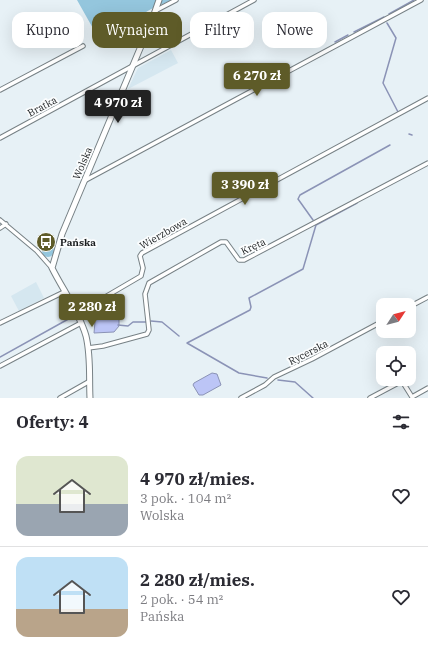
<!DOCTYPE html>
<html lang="pl">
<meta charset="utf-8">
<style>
:root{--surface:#fff;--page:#f7f7f7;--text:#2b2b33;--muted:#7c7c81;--line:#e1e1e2;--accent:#5e5b28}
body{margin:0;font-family:"IBM Plex Serif",serif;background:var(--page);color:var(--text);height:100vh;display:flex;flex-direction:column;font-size:15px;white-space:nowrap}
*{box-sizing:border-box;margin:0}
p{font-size:13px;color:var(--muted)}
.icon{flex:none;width:22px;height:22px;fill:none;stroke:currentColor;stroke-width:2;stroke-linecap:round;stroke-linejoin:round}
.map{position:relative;height:398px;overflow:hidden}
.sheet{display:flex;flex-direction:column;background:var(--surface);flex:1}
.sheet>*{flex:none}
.banner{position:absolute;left:12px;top:12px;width:404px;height:36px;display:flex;gap:8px}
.needle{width:26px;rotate:54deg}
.fabs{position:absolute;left:376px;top:298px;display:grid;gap:8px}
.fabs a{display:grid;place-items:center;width:40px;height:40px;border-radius:8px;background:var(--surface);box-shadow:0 4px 16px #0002;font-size:20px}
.price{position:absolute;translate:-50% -34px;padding:0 9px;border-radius:4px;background:var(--accent);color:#fff;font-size:13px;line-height:26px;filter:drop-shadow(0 1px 2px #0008)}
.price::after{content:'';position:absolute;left:50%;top:24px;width:12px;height:9px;margin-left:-6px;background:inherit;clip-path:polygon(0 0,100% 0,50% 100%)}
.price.on{background:#222;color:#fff}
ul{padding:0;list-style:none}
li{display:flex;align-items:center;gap:12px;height:100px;padding:0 16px}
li+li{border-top:1px solid var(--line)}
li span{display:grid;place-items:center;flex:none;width:112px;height:80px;border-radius:12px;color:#555}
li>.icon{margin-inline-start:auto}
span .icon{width:48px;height:48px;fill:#fffc;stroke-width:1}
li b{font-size:17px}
h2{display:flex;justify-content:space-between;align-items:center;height:48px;padding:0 16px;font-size:17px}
.chip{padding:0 14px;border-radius:12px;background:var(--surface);box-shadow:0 4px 16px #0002;font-size:14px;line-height:36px}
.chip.on{background:var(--accent);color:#fff}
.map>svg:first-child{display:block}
.built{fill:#d5e7f0}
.green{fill:#94c6dd}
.water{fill:#bcc5f6;stroke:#8b93b6}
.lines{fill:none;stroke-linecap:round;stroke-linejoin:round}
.stream{stroke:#8b93b6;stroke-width:1.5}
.street-casing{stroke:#778185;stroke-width:5.5}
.secondary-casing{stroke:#778185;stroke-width:7}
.street{stroke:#fff;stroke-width:3.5}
.secondary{stroke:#fff;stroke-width:5}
.labels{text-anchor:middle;stroke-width:3.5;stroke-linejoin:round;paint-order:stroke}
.street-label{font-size:10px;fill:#1a1d1f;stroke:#fbfdfe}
.poi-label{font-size:10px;font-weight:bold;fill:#1a1d1f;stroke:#fbfdfe;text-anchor:start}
</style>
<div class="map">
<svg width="428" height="398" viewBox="0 0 428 398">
<rect width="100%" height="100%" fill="#e7f1f6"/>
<path class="built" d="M171,50L178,63L128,89L138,68Z
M36,282L44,298L19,311L11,296Z"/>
<path class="green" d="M77,0H172L153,8L99,39Z
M42 251a6 6 0 1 1 12 0a6 6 0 1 1-12 0Z"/>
<path class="water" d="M103,302L119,312V326L114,332L94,333L95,322L89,316L88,310Z
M212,373L217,374L221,385L203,395H199L193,385L194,383Z"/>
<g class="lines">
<path class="stream" d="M389,14L414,0
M387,23L396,38L383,83L398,112
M354,32L384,17
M335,42L348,35
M409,134L412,135
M313,220L298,199L300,195L390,145
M151,321L162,322L179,336
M118,325L128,326L133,322H146
M0,357L72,317
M267,378L239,373L187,343L250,310L251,307L249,298L303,269L316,225L357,203
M278,380L295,382L313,398"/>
<defs>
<path id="street" d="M155,11L176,0
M0,90L83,46
M0,138L254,0
M84,181L421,0
M0,220L37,251L52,268
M0,228L6,224
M409,307L428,297
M76,314L141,276L143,268L140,256L142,253L428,98
M0,323L64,292
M88,348L103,346L147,334L149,330L145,294L149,283L221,242H226L239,260H244L428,163
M0,366L81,323
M60,398L90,381
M241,398L265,385L274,377L312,359L383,321
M370,398L402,381L412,397L428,388"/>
<path id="secondary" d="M90,398C89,378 91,356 86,336C79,312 63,290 52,268L62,234L152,20L159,0"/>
</defs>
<use href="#street" class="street-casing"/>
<use href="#secondary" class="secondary-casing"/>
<use href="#street" class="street"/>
<use href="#secondary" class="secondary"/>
</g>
<defs>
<symbol id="bus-disc" viewBox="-11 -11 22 22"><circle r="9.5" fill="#5e5b28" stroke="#fbfdfe"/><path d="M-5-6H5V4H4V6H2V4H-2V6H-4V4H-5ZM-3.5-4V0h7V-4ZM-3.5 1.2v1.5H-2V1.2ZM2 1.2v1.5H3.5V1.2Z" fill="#fff"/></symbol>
</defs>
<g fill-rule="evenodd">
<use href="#bus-disc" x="35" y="231" width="22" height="22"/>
</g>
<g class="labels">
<g class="street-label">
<text transform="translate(42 106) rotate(-28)" y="4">Bratka</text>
<text transform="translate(82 163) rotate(-67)" y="4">Wolska</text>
<text transform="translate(163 233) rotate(-30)" y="4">Wierzbowa</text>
<text transform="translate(253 246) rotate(-25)" y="4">Kręta</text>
<text transform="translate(308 352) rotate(-27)" y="4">Rycerska</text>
</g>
<g class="poi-label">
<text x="60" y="246">Pańska</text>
</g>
</g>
</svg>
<div class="fabs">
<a><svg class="needle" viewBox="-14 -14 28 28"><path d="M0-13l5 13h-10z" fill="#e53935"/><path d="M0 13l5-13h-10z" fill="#7c7c81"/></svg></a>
<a><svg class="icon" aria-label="locate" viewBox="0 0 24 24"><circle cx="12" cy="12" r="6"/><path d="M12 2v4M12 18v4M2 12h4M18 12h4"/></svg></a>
</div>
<b class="price" style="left:257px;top:97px">6 270 zł</b>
<b class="price on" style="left:118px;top:124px">4 970 zł</b>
<b class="price" style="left:245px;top:206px">3 390 zł</b>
<b class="price" style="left:92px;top:328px">2 280 zł</b>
<div class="banner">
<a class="chip">Kupno</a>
<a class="chip on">Wynajem</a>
<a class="chip">Filtry</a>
<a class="chip">Nowe</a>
</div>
</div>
<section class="sheet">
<h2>Oferty: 4<svg class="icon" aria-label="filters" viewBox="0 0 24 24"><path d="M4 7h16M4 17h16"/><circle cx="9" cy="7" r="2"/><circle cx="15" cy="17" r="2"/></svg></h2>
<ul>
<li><span style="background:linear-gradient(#dfe7d0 60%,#9aa5b1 0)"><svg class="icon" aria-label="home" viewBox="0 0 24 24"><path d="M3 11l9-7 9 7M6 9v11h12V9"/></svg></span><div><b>4 970 zł/mies.</b><p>3 pok. · 104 m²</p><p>Wolska</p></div><svg class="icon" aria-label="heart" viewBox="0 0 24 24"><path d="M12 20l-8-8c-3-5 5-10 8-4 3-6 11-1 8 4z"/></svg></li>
<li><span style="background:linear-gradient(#bfe0f5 65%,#b9a48a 0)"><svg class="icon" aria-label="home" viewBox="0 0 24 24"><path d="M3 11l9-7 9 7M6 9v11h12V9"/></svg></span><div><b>2 280 zł/mies.</b><p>2 pok. · 54 m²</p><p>Pańska</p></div><svg class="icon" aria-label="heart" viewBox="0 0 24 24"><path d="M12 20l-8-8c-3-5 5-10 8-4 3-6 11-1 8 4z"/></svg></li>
</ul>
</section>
